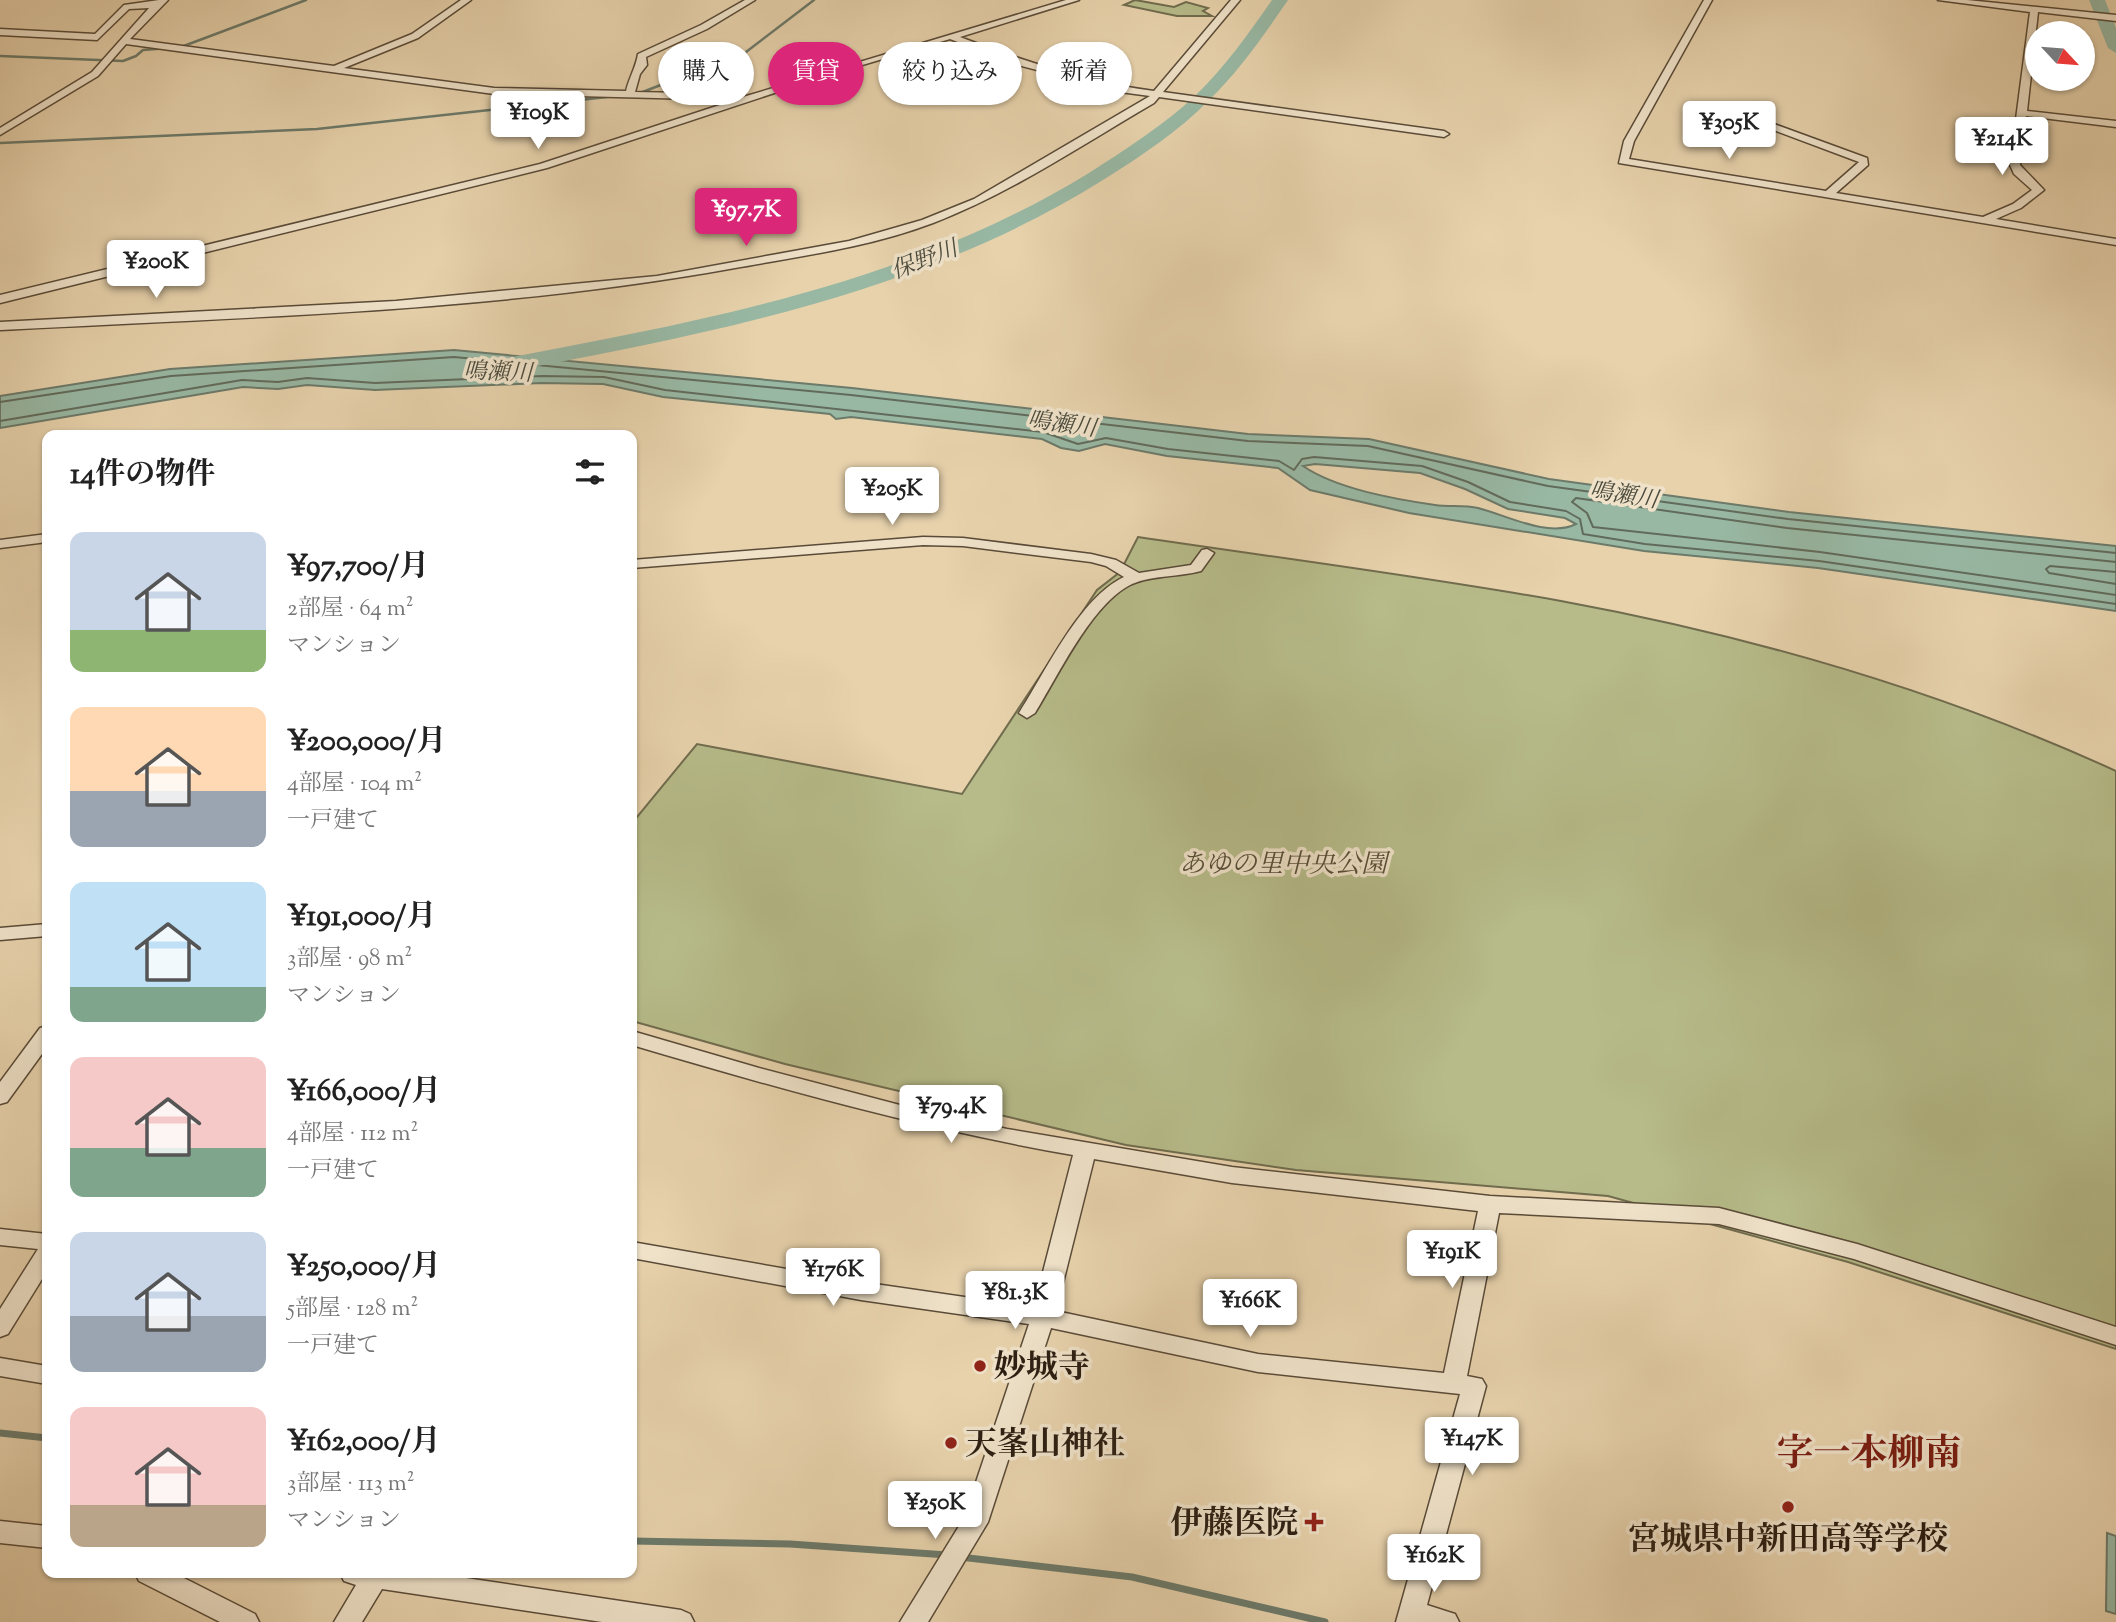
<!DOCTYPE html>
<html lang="ja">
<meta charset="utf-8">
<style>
:root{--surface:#fff;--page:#f2f2f2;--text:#222;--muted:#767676;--accent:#db2777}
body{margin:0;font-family:"Sorts Mill Goudy","Noto Serif JP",serif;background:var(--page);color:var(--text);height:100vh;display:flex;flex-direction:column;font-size:26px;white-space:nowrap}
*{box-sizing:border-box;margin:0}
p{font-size:23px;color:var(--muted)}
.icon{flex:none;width:38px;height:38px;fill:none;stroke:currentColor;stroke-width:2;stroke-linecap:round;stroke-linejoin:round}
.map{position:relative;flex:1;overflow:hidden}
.sheet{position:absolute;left:42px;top:430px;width:595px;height:1148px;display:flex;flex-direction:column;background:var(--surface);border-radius:14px;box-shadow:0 2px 5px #0004}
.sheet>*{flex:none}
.banner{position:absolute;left:658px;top:42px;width:665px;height:63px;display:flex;gap:14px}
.needle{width:46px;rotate:116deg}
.controls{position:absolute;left:2025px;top:21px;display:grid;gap:14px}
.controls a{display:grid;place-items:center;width:70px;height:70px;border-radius:50%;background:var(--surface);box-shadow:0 2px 5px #0004;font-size:35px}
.price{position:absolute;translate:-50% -60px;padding:0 16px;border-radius:7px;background:#fff;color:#222;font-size:23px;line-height:46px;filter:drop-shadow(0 2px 4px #0008)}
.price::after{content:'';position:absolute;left:50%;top:42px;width:21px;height:16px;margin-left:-10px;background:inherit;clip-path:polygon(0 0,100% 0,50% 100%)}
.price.on{background:var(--accent);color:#fff}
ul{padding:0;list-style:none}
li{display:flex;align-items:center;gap:21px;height:175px;padding:0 28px}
li span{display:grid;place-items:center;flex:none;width:196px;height:140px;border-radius:14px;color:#555}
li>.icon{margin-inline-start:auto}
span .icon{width:84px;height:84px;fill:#fffc;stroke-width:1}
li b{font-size:30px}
h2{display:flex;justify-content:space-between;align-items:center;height:84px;padding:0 28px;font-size:30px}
.chip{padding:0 24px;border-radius:32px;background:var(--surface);box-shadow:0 2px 5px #0004;font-size:24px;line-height:63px}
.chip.on{background:var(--accent);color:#fff}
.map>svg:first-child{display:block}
.green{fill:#b6bb89;stroke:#706c4e;stroke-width:2}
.water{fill:#98b8a4;stroke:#6c7a6a;stroke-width:2;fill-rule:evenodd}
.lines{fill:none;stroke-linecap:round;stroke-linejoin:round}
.shore{stroke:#626b5b;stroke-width:2}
.stream-far1{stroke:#6c7a6a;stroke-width:2.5}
.stream{stroke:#6c7a6a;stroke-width:7}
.river{fill:#98b8a4;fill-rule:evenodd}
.minor-casing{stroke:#5a4b38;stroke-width:3}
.minor{fill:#efe2c9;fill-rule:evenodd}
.poi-dot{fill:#8f2418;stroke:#efe2c9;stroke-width:2.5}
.labels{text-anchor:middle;stroke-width:7;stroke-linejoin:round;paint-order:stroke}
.far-water-label{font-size:23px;font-style:italic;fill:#4c4c3e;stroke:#efe2c9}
.park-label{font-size:26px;font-style:italic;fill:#554d36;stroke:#efe2c9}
.near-poi-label{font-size:32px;font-weight:bold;fill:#2b1e12;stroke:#efe2c9;text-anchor:start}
.near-quarter-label{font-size:37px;font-weight:bold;fill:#7a1f14;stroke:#efe2c9}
</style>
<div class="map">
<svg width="2116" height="1622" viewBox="0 0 2116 1622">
<rect width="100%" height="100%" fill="#e7d2ac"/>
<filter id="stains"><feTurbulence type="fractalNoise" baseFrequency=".00286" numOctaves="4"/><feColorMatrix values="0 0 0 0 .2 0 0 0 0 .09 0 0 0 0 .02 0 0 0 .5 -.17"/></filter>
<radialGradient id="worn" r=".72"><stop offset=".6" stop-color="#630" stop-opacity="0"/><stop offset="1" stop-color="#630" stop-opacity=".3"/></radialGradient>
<path class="green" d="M1135,0L1174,7L1186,2L1208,8L1203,11L1212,16H1177L1124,5Z
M1138,537C1279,558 1421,576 1561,601C1751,636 1941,691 2116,771V1349L1848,1262L1608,1196L1296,1170L1126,1145L785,1064L632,1021V823L697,744L962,794L1097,590L1120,572Z"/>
<path class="water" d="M454,350L852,388L1248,434L1369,439L1549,479L1789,512L2116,546V611L1818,568L1644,551L1409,513L1310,490L1278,468L1167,456L1105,444L1079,451L1061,448L1042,439L851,417L836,419L830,414L663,397L603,384L541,383L375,390L307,385L278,389L243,387L0,428V396L170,369ZM1315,464L1420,473L1465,489L1508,509L1565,518L1576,524C1548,538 1506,515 1478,508C1464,505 1449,507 1435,505C1394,499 1337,489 1303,466Z
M2107,1533L2116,1536V1614L2106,1611Z"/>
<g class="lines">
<path class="shore" d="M0,402L171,376L454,357L851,395L1248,441L1368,446L1548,486L1788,519L2116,553
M0,421L242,380L278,382L307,378L375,383L542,376L604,377L665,390L1043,432L1078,444L1106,438L1168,449L1279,461L1294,470L1302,459L1314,457L1422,466L1468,482L1510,502L1566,511L1580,519L1583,534L1645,544L1819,561L2116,604
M2116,562L1787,528L1576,498L1572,502L1587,513L1593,527L1820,552L2116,595
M2116,572L2050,566L2046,569L2049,573L2116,584"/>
<path class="stream-far1" d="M0,56L123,61L136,56L143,50L181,47L306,0
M640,93L746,52L814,0
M0,143L317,129L616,96"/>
<path class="stream" d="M0,1433L47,1438
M632,1541L790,1544L947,1555
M960,1557L1132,1577L1325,1622"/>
<path class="river" d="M1272,0H1288C1264,35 1240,70 1209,100C1178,132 1141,156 1103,180C921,294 709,334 501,373L490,366L501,359C704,321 910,283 1089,173C1126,149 1164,125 1196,95C1225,67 1249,33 1272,0Z
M2089,0H2105L2116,28V53L2108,48Z"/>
<defs>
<path id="minor" d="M159,0H168L130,39L334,66L412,34L461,0H471L418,38L344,68L494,88L626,91C629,78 636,67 638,54L701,25L745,0H755L707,29L646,57L647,65L640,74L635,92L738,94L743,97L1066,0H1079L960,37C1023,61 1087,82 1154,91L1231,0H1240L1163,92L1444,131L1449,134L1444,137L1159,97L1154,103C1082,145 1011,193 933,223C870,247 801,256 735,268C493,312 245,317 0,330V322L396,301L657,276L849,241L922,220L974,199L1150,96L1120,92L1014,64L950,39L832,74L547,168L0,303V295L540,164L735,100L494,94L126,44L98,76L0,135V128L92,72L149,8L129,9L97,40L0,35V29L95,34L124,5Z
M1704,0H1712L1634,141L1629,159L1826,191L1859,162L1763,126L1761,124L1766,121L1867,158L1868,165L1836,193L1983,217L2013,204L2032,190L2014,174L2010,165L2030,12L1938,0H1967L2116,15V21L2038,12L2027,111L2116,121V127L2026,116L2020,165L2044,190L2021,208L1996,219L2116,239V245L1619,163L1624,141Z
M47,534V542L0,548V540Z
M923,537L963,538L1091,554L1116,560L1139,573L1191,565L1202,550L1207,549L1214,553L1201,571C1179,577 1153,575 1132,584C1092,603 1058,676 1035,713L1027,718L1019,713C1045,673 1080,597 1124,577L1106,566L1091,562L963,546L923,545L632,568V560Z
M47,924V936L0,940V928Z
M47,1026V1047L7,1102L0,1104V1082L40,1028Z
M632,1031L759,1068L915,1109L1007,1129L1232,1167L1490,1196L1719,1208L1857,1244L2116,1327V1345L1854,1259L1719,1224L1499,1213L1467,1376L1482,1379L1486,1386L1427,1605L1455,1614L1459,1622H1396L1460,1394L1258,1372L1051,1328L988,1522L928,1622H900L964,1518L1029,1324L861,1300L632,1258V1242L861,1282L1034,1307L1073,1155C923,1129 777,1088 632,1045ZM1094,1159L1232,1183L1478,1211L1444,1373L1258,1354L1056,1311Z
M0,1229L47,1234V1271L8,1334L0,1337V1309L38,1249L0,1245Z
M0,1358L47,1366V1384L0,1376Z
M0,1521L47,1526V1548L0,1543Z
M135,1573H174L255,1614L259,1622H220L139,1581Z
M340,1573H432L681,1610L690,1614L694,1622H602L382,1589L362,1622H334L356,1585L344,1581Z"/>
</defs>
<use href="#minor" class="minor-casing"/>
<use href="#minor" class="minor"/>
</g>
<g class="poi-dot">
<circle cx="980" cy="1366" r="7"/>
<circle cx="951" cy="1443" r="7"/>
<circle cx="1788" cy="1507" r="7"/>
<path d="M1310.5 1511.5h7v7h7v7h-7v7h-7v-7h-7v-7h7z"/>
</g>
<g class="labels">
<g class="far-water-label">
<text transform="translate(924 259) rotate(-21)" y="8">保野川</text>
<text transform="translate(498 371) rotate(2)" y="8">鳴瀬川</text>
<text transform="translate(1062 423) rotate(8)" y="8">鳴瀬川</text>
<text transform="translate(1624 494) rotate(9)" y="8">鳴瀬川</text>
</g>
<g class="park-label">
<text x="1283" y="872">あゆの里中央公園</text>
</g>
<g class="near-poi-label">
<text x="994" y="1377">妙城寺</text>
<text x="965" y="1454">天峯山神社</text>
<text x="1298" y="1533" text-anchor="end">伊藤医院</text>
<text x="1788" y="1549" text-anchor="middle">宮城県中新田高等学校</text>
</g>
<g class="near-quarter-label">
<text x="1869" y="1465">字一本柳南</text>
</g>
</g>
<rect width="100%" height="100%" filter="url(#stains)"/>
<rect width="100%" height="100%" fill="url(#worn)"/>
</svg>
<div class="controls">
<a><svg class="needle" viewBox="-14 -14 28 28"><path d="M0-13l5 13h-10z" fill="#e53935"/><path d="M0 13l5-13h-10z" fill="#767676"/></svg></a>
</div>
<b class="price" style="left:538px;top:151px">¥109K</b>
<b class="price" style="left:1729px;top:161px">¥305K</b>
<b class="price" style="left:2002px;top:177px">¥214K</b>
<b class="price on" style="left:746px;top:248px">¥97.7K</b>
<b class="price" style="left:156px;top:300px">¥200K</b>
<b class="price" style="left:892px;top:527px">¥205K</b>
<b class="price" style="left:951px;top:1145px">¥79.4K</b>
<b class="price" style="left:1452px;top:1290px">¥191K</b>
<b class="price" style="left:833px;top:1308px">¥176K</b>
<b class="price" style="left:1015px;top:1331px">¥81.3K</b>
<b class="price" style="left:1250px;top:1339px">¥166K</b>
<b class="price" style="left:1472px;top:1477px">¥147K</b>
<b class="price" style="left:935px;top:1541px">¥250K</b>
<b class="price" style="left:1434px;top:1594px">¥162K</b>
<div class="banner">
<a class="chip">購入</a>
<a class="chip on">賃貸</a>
<a class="chip">絞り込み</a>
<a class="chip">新着</a>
</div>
<section class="sheet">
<h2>14件の物件<svg class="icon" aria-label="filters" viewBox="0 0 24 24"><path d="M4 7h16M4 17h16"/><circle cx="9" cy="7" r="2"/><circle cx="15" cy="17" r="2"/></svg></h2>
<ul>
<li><span style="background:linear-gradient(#c9d6e8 70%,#8fb573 0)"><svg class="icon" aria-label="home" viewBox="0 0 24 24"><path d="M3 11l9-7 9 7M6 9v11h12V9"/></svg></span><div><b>¥97,700/月</b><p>2部屋 · 64 m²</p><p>マンション</p></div></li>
<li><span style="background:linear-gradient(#ffd9b3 60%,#9aa5b1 0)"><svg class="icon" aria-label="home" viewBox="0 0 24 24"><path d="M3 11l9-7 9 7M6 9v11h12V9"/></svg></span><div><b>¥200,000/月</b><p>4部屋 · 104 m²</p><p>一戸建て</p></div></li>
<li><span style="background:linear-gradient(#bfe0f5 75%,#7fa58c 0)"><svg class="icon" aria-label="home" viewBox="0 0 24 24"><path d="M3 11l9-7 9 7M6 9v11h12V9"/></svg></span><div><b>¥191,000/月</b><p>3部屋 · 98 m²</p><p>マンション</p></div></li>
<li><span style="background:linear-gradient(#f6c9c9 65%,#7fa58c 0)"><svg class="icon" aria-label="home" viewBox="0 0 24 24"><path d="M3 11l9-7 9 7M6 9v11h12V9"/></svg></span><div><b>¥166,000/月</b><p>4部屋 · 112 m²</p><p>一戸建て</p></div></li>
<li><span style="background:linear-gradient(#c9d6e8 60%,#9aa5b1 0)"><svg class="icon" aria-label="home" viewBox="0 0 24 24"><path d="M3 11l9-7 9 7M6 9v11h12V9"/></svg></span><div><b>¥250,000/月</b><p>5部屋 · 128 m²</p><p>一戸建て</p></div></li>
<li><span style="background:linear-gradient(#f6c9c9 70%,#b9a48a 0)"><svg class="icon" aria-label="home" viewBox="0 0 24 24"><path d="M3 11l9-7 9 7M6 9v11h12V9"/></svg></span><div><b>¥162,000/月</b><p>3部屋 · 113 m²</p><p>マンション</p></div></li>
</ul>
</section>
</div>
